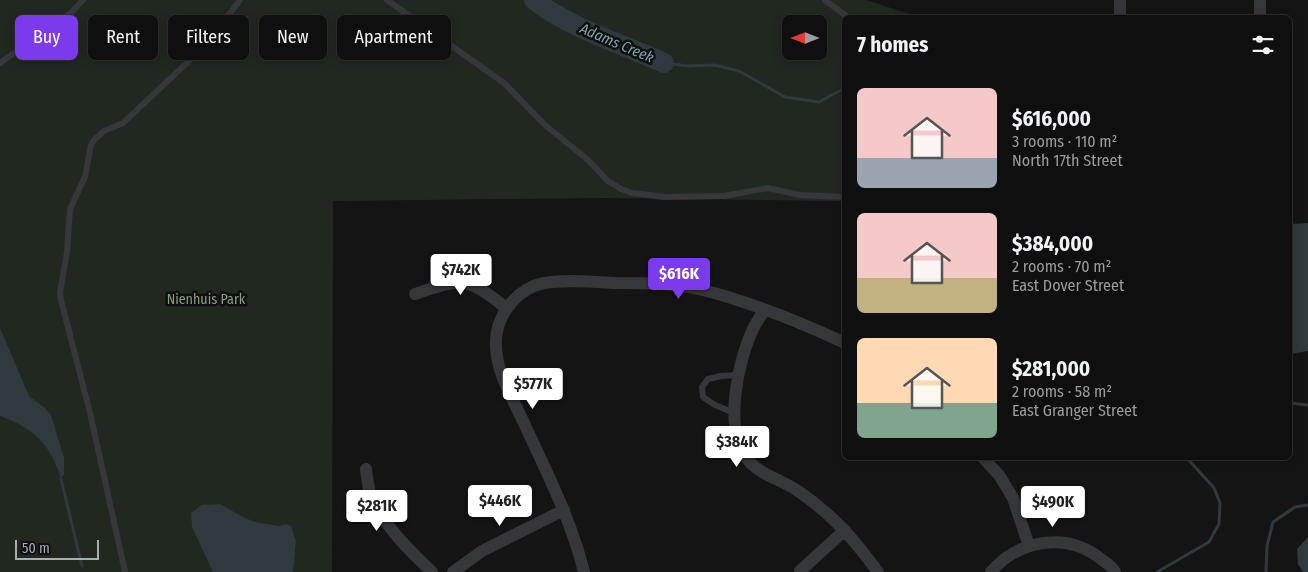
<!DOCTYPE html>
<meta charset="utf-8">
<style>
:root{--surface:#0f0f10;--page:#181819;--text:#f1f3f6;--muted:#9b9c9f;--line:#2f2f30;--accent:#7c3aed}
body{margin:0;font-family:"Fira Sans Condensed",sans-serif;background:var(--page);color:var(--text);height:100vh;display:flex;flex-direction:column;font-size:19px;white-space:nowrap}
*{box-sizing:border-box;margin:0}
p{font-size:16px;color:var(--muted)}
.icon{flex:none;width:28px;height:28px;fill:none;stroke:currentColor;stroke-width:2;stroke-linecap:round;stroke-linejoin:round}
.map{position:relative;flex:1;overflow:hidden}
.side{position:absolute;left:842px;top:15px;width:450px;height:445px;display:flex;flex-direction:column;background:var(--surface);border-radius:8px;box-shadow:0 2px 12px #0003,0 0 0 1px var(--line)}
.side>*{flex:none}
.banner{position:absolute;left:15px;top:15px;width:475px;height:45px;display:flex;gap:10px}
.needle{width:32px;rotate:270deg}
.fabs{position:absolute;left:782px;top:15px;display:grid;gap:10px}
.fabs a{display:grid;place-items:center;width:45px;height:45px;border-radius:8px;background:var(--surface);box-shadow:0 2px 12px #0003,0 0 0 1px var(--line);font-size:25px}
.scale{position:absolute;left:15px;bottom:12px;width:84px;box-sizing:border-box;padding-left:5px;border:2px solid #a6afb5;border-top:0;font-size:14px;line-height:18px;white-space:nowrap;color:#a6afb5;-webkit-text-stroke:4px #0f0f10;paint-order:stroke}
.price{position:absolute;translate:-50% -42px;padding:0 11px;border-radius:5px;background:#fff;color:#222;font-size:16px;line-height:32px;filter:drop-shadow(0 1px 2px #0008)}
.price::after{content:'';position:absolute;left:50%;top:30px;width:15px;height:11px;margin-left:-8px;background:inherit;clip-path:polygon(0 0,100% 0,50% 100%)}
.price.current{background:var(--accent);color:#fff}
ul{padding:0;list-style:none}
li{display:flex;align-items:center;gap:15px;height:125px;padding:0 15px}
li span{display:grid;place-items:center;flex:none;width:140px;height:100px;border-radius:8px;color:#555}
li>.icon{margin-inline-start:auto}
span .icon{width:60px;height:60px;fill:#fffc;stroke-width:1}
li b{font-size:21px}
h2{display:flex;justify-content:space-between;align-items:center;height:60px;padding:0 15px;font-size:21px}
.pill{padding:0 18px;border-radius:8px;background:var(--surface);box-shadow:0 2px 12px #0003,0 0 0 1px var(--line);font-size:18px;line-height:45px}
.pill.current{background:var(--accent);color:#fff}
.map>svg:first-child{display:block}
.green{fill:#212820;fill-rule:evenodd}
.water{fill:#2e3a3d}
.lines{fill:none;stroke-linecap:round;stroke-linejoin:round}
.stream{stroke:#2e3a3d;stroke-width:3}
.river{stroke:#2e3a3d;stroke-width:20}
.service{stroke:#35373a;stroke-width:6}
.minor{stroke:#35373a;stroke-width:12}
.labels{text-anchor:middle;stroke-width:5;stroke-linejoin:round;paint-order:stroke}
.park-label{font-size:14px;fill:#869f7e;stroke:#0f0f10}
.water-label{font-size:15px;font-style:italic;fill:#7fa6ae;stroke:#0f0f10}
</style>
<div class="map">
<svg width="1308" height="572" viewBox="0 0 1308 572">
<rect width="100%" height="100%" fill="#141415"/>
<path class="green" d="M0,0H866L919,17L845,18V201L606,198L333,201L332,572H0ZM791,24H819V51H791Z"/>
<path class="water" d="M1308,223V351L1290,354V224Z
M0,328L29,396L45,408L51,415L64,458V474L61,479C51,445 34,428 0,416Z
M220,504L243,517L255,522L279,526L286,524L291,526L296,541L293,572H213L192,527L191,513L202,505Z
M1308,537V572H1303L1298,564L1297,549Z"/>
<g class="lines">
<path class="stream" d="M664,63L688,66L714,65L739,71L785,97L819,102L845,88
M1290,403L1308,405
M61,479L82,566
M1157,572L1209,542L1219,524L1220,503L1214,488L1187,458
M1266,572L1267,546L1273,522L1295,507L1308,505"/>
<path class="river" d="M534,0C570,28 622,44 664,63"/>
<path class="service" d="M387,0L504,83L545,125L588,160L608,181L621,189L632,193L664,197L724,196L768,188L800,195L845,197
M825,0L849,18
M0,63L71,13L83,0
M734,413L715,405L703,397L702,387L708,379L721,376L738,375
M125,572L90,413L61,300L60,292L67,252L70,209L85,177L91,145L94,140L104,131L123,123L206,45L240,0"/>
<path class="minor" d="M1120,0V18
M1260,18V0
M415,294C462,278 466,276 506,308
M764,310C761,316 757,321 754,327C738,359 723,428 747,459C761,476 781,479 798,491C833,515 853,538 878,572
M983,458L999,475L1013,498L1029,546
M366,469C367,477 368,488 371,496C384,526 409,550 432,572
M800,571L845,530
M453,572L482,551L564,510
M584,572C571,519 546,471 523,421C512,398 497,373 496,347C494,318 515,289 544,283C568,279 593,282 616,283C647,283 677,283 707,291C752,303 802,323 845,343
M991,572C1019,539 1067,532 1101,559C1106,563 1112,566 1115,572"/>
</g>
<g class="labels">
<g class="park-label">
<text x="206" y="304">Nienhuis Park</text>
</g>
<g class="water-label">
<text transform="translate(617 43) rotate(23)" y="5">Adams Creek</text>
</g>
</g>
</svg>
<div class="fabs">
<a><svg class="needle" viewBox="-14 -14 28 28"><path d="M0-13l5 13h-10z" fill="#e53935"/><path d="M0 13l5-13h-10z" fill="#9b9c9f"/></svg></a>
</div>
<div class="scale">50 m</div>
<b class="price" style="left:461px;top:296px">$742K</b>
<b class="price current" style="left:679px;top:300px">$616K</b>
<b class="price" style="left:533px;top:410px">$577K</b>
<b class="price" style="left:737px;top:468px">$384K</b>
<b class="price" style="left:500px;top:527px">$446K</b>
<b class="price" style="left:1053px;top:528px">$490K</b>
<b class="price" style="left:377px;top:532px">$281K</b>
<div class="banner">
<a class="pill current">Buy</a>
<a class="pill">Rent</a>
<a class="pill">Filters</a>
<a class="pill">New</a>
<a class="pill">Apartment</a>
</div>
<section class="side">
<h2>7 homes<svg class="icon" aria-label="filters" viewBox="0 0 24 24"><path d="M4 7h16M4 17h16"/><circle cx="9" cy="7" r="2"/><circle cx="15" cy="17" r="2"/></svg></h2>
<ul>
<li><span style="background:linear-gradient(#f6c9c9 70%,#9aa5b1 0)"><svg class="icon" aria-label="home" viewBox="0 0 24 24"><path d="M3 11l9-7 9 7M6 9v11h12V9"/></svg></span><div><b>$616,000</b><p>3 rooms · 110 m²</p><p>North 17th Street</p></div></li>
<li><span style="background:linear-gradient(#f6c9c9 65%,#c2b280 0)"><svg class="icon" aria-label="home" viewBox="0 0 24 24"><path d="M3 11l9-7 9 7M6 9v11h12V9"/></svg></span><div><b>$384,000</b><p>2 rooms · 70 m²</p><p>East Dover Street</p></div></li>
<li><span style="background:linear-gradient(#ffd9b3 65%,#7fa58c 0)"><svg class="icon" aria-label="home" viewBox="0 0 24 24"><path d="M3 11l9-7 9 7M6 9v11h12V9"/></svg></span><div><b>$281,000</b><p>2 rooms · 58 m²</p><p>East Granger Street</p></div></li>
</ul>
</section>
</div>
